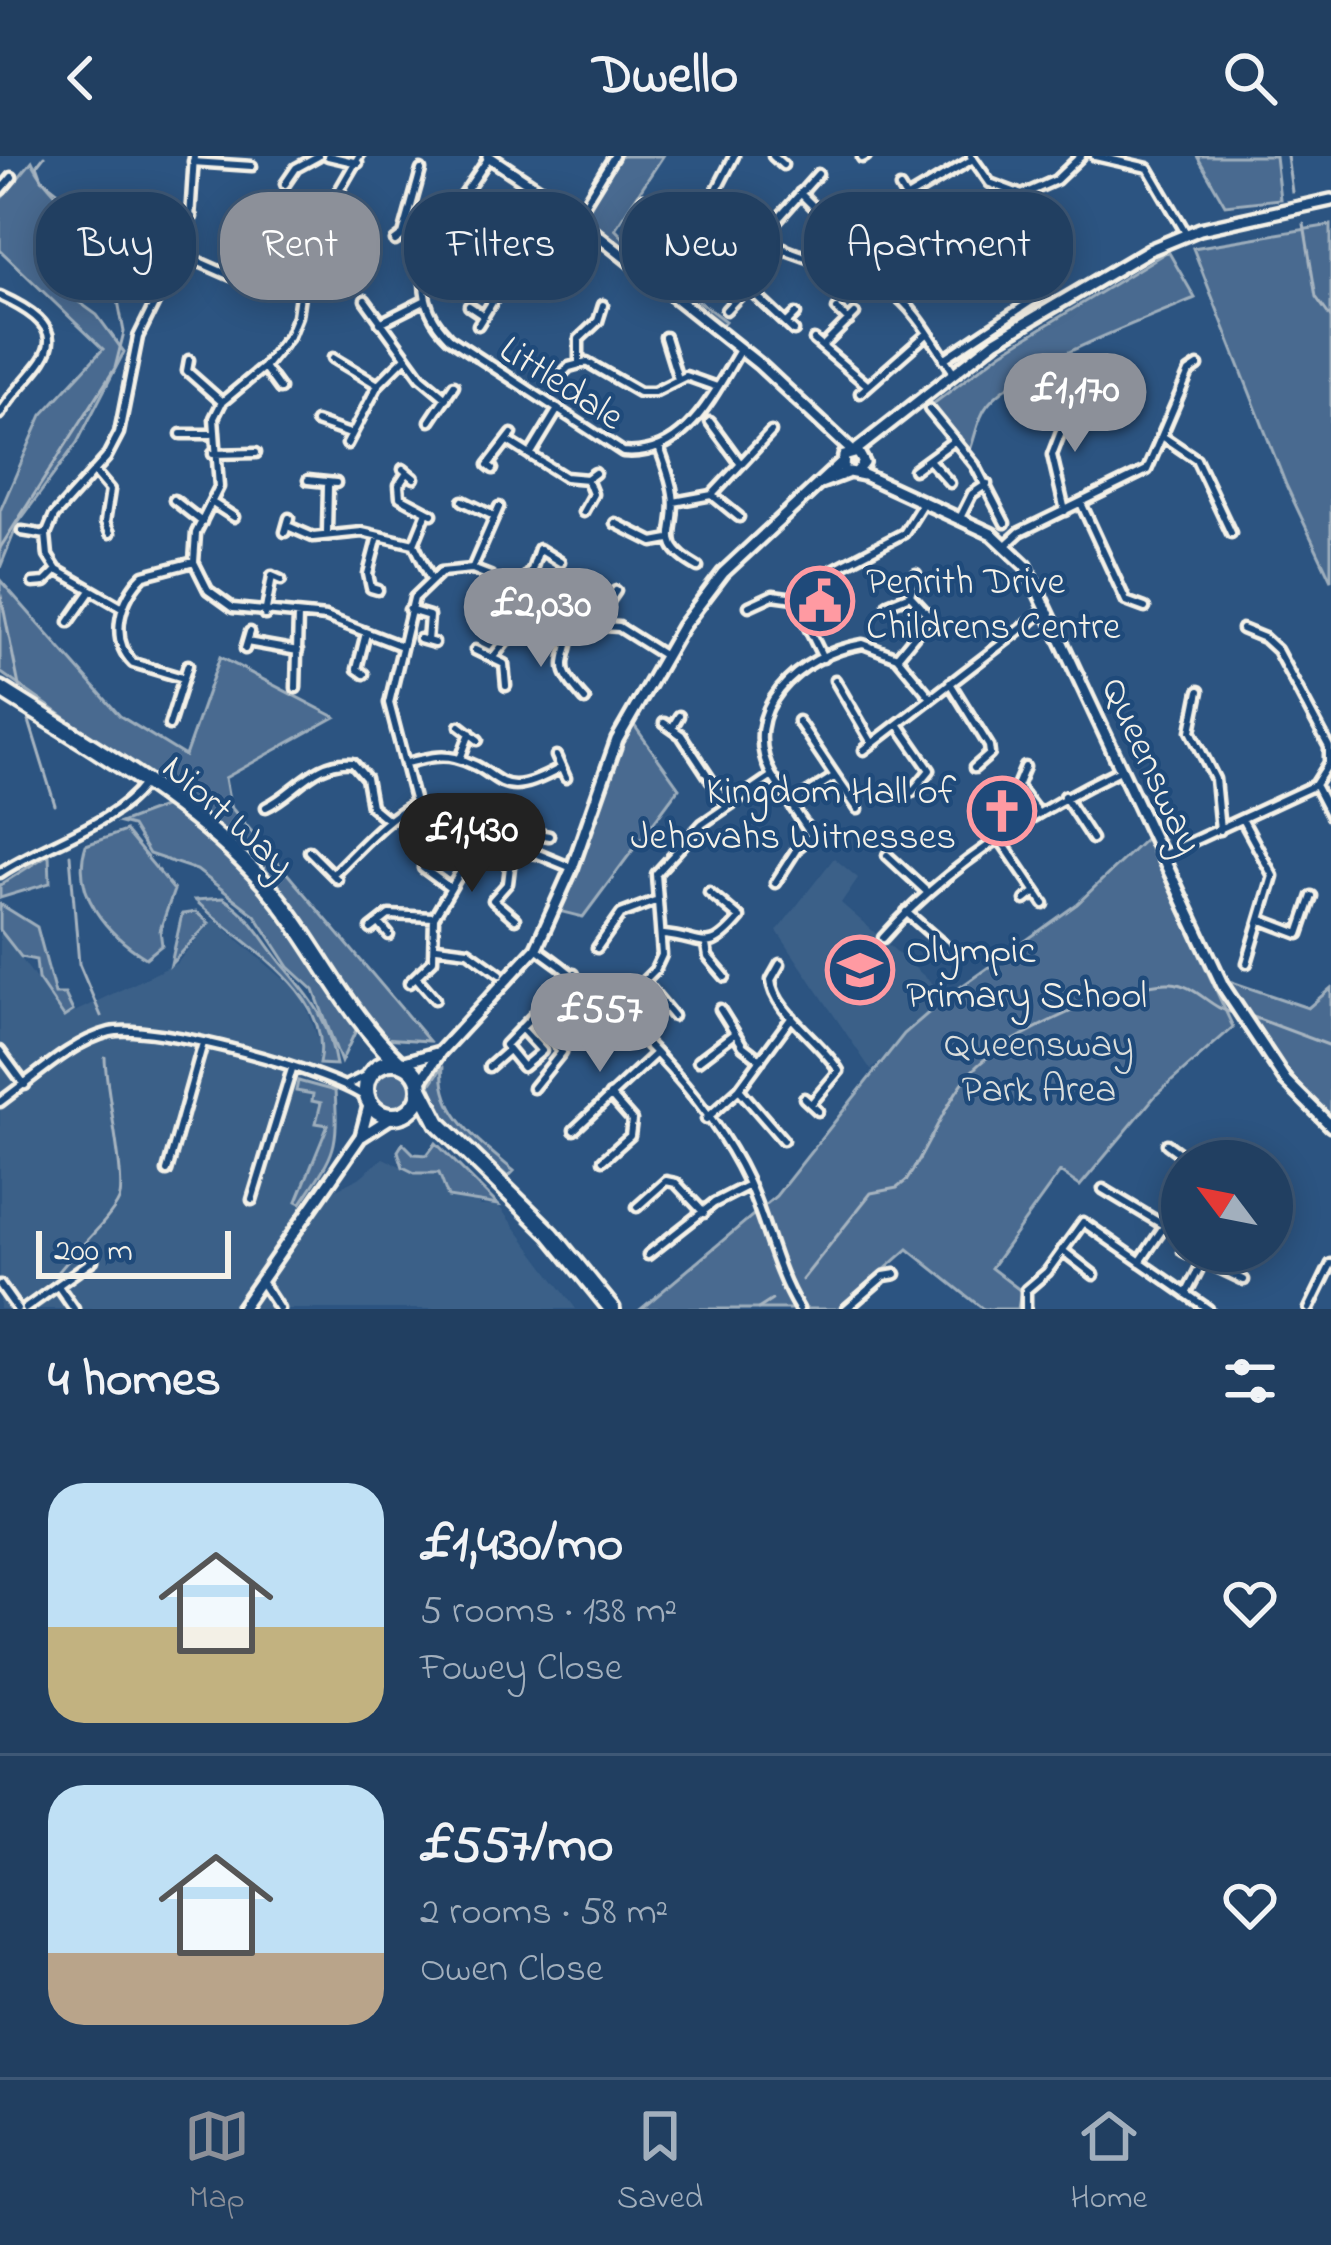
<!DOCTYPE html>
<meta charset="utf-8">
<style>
:root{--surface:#213f61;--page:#294667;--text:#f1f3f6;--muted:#a2afbd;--line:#3e5876;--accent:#8c9099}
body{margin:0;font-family:"Indie Flower",sans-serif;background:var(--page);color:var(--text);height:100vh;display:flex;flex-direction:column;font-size:45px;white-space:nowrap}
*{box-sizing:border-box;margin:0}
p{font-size:39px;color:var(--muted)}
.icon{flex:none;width:66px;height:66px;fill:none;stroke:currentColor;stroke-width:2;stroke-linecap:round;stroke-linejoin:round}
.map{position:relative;height:1153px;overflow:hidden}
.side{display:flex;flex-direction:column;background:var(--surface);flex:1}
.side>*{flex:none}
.hud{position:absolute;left:36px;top:36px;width:1260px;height:108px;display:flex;gap:24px}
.needle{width:78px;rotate:302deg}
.controls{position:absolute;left:1161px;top:984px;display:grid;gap:24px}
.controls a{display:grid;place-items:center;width:132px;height:132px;border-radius:50%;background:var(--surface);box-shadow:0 6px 30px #0003,0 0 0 3px var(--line);font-size:60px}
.scale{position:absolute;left:36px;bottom:30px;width:195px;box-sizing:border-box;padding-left:12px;border:6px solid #f4f1e8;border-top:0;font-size:33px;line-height:42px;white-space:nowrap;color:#f4f1e8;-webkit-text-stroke:9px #1f4a7a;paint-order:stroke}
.price{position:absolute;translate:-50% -102px;padding:0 27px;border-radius:42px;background:var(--accent);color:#fff;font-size:39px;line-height:78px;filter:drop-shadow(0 3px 6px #0008)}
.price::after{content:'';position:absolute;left:50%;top:72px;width:36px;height:27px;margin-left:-18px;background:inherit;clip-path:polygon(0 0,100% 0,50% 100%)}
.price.active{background:#222;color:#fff}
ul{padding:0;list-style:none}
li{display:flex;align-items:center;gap:36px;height:300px;padding:0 48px}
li+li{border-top:3px solid var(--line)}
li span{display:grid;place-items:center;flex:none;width:336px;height:240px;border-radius:36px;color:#555}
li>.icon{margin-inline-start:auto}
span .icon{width:144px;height:144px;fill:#fffc;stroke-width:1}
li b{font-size:51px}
h2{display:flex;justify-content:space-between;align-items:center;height:144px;padding:0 48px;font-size:51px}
.chip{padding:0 42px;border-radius:48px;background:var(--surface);box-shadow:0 6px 30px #0003,0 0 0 3px var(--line);font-size:42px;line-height:108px}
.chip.active{background:var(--accent);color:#fff}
header{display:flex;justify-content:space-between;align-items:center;height:156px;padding:0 48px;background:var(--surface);font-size:54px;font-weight:800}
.tabs{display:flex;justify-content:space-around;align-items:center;height:168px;border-top:3px solid var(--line);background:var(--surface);font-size:33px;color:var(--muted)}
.tabs a{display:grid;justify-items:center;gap:6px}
.tabs .active{color:var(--accent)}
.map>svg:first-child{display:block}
.built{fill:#3b6088}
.green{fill:#496b90;stroke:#9eaebc;stroke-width:3}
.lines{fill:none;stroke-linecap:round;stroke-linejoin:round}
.stream{stroke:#a7b4c0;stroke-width:3}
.street-casing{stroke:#f4f1e8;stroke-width:15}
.secondary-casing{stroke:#f4f1e8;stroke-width:18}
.highway-casing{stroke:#f4f1e8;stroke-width:22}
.street{stroke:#1f4a7a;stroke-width:6}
.secondary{stroke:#1f4a7a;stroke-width:9}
.highway{stroke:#1f4a7a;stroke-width:14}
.labels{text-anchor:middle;stroke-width:9;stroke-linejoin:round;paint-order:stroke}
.street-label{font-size:39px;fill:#f4f1e8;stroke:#1f4a7a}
.poi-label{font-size:39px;fill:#f4f1e8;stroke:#1f4a7a;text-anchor:start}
.park-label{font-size:39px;fill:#dadddb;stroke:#1f4a7a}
</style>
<header><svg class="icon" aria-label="back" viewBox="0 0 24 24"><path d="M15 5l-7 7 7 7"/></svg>Dwello<svg class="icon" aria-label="search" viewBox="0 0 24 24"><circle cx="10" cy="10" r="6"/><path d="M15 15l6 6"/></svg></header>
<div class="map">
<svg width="1331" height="1153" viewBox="0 0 1331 1153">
<rect width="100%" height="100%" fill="#2c5481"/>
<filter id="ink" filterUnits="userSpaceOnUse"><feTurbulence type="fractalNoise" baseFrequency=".00833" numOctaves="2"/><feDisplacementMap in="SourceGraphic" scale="24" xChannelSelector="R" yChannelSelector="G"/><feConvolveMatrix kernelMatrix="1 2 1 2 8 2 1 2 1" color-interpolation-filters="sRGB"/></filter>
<g filter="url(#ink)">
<path class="built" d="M834,702L858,722L841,747L948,841L871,914L777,775Z
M214,763L302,839L322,894L319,908L298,925L296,934L314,938L328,969L298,1045L305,1048L359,1022L383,1002L415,1017H440L480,1050L498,1049L576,1153H0V774L64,861L177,807Z"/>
<path class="green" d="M618,0H663L615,73L646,105L725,165L720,171L589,67L588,53Z
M1197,0H1275L1280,43L1225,49Z
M32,5C46,36 77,54 94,84L57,121L65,136L97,159L124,196L77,287L18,367L0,412V355L42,259L103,193L0,94V44Z
M1331,69V424L1286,329L1193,92Z
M1168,95L1195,142C1146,163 1017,210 987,250C978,261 975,282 970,294L933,248L1002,196Z
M0,424L120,560L185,600L220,501L335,561L225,622L230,650L429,885L383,882L292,753L182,644L0,516Z
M634,569L679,632L583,761L559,755L622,587Z
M166,650L246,717L296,774L358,870L341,906L314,834L289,811L255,759L197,714L149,698L132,670L120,667Z
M125,675L174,734L160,774L162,789L146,802C108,779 70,737 86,689Z
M1146,682L1233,871L1156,939L1080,1030L1060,1016L991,1112L1021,1135L1018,1153H983L908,1093L840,1153H641L776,1040L904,878L948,840L1077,748Z
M49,698L50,727L0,742V729Z
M223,742C253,761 263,785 285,811C314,846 328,862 336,909L319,908C335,835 238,786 195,744Z
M0,748L37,771L55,838H65L73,855L64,861L38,823L36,804L21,801L0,774Z
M196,756L209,767L171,808L182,758Z
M1226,824L1308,852L1331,832V962L1268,896Z
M370 933a23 23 0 1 1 46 0a23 23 0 1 1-46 0Z
M443,910C438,958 480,986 514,1015L508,1021L443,963L430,929Z
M298,925L335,935C339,995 334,998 301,1047L297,1045L328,969L316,967L321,947L312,945L313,938L296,935Z
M403,987L414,998L427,999L436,987L498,1049L448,1041L439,1017H415L403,1011L398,995Z"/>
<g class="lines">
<path class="stream" d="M1287,0L1292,36
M1304,68L1316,141L1331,162
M0,392L115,212L124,176L110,103L80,53L42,23L37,9L44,0
M0,435L21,540
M26,555L55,649
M70,699L79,808L101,860
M1245,858L1331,890
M57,1118C72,1097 110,1065 119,1044C127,1025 105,932 105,901
M802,1124L871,1037L897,1032L907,1024C929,990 946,944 973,914C1002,882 1127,824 1171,827C1198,829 1210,854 1235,857
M758,1153L772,1144"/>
<defs>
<path id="street" d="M328,0L358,7
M359,0L307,90L297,160L289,180L264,211L222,246L214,262L219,331L196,377L194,406L208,434L233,452L326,461L399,489
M734,0L717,33C724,94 845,104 889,134C917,153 934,188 953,215
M773,0L783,9
M971,0L990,27L1022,39L1056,24L1081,0
M1095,0L1148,12L1186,77
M489,1C454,57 388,122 449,182L623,296C685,302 713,238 740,194
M862,2L866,0
M193,6L252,10
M285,28L296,12L318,0
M900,32L915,57
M1,34L12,21
M800,37L831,68
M462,42L543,96
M907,42L973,3
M643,43L696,95
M125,58L192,61
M576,62L614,0
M253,69L266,72L276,95L303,107
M315,72L346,96
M678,74L718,45
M945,76L946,94
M403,79L430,93
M761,82L818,18
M395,85L403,79L421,14
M181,98L231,120
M917,110L946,94C967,111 984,93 1003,80L1012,39
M748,132L794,175
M0,140C96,183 26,211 0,258
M365,144L421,221L446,242
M469,150L484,160
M837,153L849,165
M726,154L784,92
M380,167L424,145
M787,167L796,158
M478,169L529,87
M665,181L678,223
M814,184L867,229
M823,190L855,158
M333,202L378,229
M944,203L1048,134
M189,204L187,215L222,246
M579,207V183L598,165L603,149
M264,211L280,233
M558,222L569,211L587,206L639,236H654L686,220L717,231
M860,237L928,177
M929,253L975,309L1005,367
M430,265L454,229
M316,266L350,278
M710,266L740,307
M181,278H211
M1165,282L1196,303L1231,377
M508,285L565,321L587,323L595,317
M347,288L378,229L406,201
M659,291C664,306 671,322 673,338C679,376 653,386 698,411
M213,298L256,297
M530,299L558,253
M930,305L950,327
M403,313L414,322
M493,313L488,309L512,278
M914,314L955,284
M94,315L110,334L105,366L110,377
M407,317L399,329L400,341L432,358
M308,324L336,327
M712,339L739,361
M174,344L202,366
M463,345L494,360
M674,346L712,339L771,276
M1081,347L1126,445L1145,452
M214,348L234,361
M1065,355L1052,299L1073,244
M427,356L414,388L430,421
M583,356L593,338L587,323
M959,364L972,338L987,328
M615,367L653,386L669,383
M290,371L313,381L362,376L414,388
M22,375L46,379
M285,376L289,362
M327,376L328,330
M378,380L368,418L371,432L378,434
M1007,388L1020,376L1147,314L1189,216L1198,210
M472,413L499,351
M33,427L45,426L57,414
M513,437L532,414L539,393L560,406
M910,439L916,418
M888,448L910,439L930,461L897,501
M749,450L773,439L802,443
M123,452L57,414L48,400L46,379L54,360L106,302L119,277L138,181L189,78L194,0
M409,454L429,460L427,485
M265,459L272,420L281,424
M69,466L90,436
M573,468C564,513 554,509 585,544
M601,468V457L616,435
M420,483L434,487
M247,486L298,495
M245,493L250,476
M475,494L504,508L506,530
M494,500L529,456
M823,502L802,459L810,426L904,377L921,350
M364,518L357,513L366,477
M183,522L133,507C108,482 121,441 144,419L194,406
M835,524L872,587
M950,527L989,590L990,598L974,612
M296,532L298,459
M1199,535L1191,575L1215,623L1220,674
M798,565L835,620
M664,567L681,579L728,650
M898,568L930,614L912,636L907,629
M169,569L188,509
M460,570L478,584
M672,572L679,560
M864,594L1047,453
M556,600L566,622
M460,603L470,577
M407,607C423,603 439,598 455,602C505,614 493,650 561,612
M1025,611L1017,630L1037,656
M772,620L812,680L798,691L775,727
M1315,629L1331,660
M1064,640L1092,683
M791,648L835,620L858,653
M266,651C296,637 315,603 353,607L366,622L371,650L388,664
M1242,663L1273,720L1247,807
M516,674L549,680
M1000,683L1044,748
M512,694L508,727L493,744L515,763
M309,695L337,723
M887,699L927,736
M1163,699L1315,629L1329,607V591L1277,494L1264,482L1242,473
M423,712L450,732
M572,712L538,698L447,686L420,666L389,547L414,442L441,416L472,413L490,420L530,455L573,468L619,471L665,500
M0,717C45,687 114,669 144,628
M333,718C356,696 387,660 414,648
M1025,744L1035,736
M906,756L955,799
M1262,764L1299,778L1312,740
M379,767L389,779
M371,773L389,759L434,761
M664,779C706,783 707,801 740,762L709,736
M883,782C947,709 1033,656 1120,614
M706,789L708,801L725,821
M437,791L468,795L500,818
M536,792C611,844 708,940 747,1024C767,1067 774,1112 799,1153
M597,792L621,758L655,745
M780,808L771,824C773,855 821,885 839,915L811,948
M416,821L435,843
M644,825L673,860
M409,827L433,804L434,761L463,712L465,689
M616,853L655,814L662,799L656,718L702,668L772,620C737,555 798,499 863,488L897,501L931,542
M720,853L743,890L761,904
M521,872L542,895L523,911L505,889L534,859
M0,895L25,929
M698,905L735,877
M489,911L507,895
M347,929L371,917
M533,932L562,896L534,859L574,818
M739,933L783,984
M804,942L818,955
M0,946C34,922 70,886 110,876C152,866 336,916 369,944
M706,963L739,933L792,861
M574,974L656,897
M1167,988L1190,1005
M603,1004L630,980L632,964L610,939
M167,1015L203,887
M1103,1033L1165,1070
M252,1044L292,913
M637,1051L666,1025L676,1027L704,1057
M1062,1094L1094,1119
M1183,1095L1244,1124
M648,1099L714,1047L749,1029
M1140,1106L1182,1044
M262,1127L279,1153
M0,1129L17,1153
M58,1130L74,1153
M1186,1138L1203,1105
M25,1153L93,1104
M846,1153L884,1120L896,1118
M1026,1153V1134L1047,1116L1083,1066L1208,1153
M1309,1153L1331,1108"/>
<path id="secondary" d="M488,0L548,40L759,208L852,295
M855,295L995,185L1149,94L1200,73L1331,44
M843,312L844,300L858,296L864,307L856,317
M820,327L849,316L864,319L992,378L1026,410L1223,830L1286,925L1331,970
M401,907L440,896
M420,926L440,896L536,792L572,712L617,584L682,471L723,417L842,306
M362,980L393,960
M241,1153L361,980L370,946"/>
<path id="highway" d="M0,533C94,593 191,645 266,729C314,784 345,857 398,906
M366 933a27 27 0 1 1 54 0a27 27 0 1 1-54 0Z
M420,932L438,967L551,1078L612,1153"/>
</defs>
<use href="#street" class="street-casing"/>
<use href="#secondary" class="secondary-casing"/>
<use href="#highway" class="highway-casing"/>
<use href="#street" class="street"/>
<use href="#secondary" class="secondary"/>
<use href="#highway" class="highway"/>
</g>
</g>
<defs>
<symbol id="civic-ring" viewBox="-11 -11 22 22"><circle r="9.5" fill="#1f4a7a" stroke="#ff9aa2" stroke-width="1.5"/><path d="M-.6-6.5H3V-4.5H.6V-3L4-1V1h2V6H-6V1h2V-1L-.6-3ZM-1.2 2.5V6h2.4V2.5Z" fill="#ff9aa2"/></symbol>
<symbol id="church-ring" viewBox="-11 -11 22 22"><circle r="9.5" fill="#1f4a7a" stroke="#ff9aa2" stroke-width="1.5"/><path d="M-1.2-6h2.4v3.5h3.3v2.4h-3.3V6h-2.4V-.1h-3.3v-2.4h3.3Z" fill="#ff9aa2"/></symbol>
<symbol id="school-ring" viewBox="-11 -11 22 22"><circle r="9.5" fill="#1f4a7a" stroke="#ff9aa2" stroke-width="1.5"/><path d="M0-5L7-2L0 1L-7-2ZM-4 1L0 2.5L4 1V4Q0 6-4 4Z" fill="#ff9aa2"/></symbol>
</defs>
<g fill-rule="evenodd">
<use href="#civic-ring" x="782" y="407" width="76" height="76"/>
<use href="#church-ring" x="964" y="617" width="76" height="76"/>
<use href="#school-ring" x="822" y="776" width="76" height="76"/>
</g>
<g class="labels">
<g class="street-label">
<text transform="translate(563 225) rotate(33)" y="14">Littledale</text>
<text transform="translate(1154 609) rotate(65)" y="14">Queensway</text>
<text transform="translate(230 658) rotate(42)" y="14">Niort Way</text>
</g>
<g class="poi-label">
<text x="866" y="437">Penrith Drive<tspan x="866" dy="45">Childrens Centre</tspan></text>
<text x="956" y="647" text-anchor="end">Kingdom Hall of<tspan x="956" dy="45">Jehovahs Witnesses</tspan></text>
<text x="906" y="806">Olympic<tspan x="906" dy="45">Primary School</tspan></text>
</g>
<g class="park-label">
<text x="1039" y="900">Queensway<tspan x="1039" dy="45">Park Area</tspan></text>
</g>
</g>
</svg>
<div class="controls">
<a><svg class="needle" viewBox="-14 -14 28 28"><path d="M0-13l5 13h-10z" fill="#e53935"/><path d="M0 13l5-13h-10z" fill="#a2afbd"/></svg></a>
</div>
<div class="scale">200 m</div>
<b class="price" style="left:1075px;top:299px">£1,170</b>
<b class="price" style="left:541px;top:514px">£2,030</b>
<b class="price active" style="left:472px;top:739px">£1,430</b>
<b class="price" style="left:600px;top:919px">£557</b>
<div class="hud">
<a class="chip">Buy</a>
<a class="chip active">Rent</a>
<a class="chip">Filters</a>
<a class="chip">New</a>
<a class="chip">Apartment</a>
</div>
</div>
<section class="side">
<h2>4 homes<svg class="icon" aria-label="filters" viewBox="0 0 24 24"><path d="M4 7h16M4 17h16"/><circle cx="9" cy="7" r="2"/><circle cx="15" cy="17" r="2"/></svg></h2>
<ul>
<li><span style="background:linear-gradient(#bfe0f5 60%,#c2b280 0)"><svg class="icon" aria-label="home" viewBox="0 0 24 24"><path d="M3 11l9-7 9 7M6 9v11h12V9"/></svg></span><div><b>£1,430/mo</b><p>5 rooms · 138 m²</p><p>Fowey Close</p></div><svg class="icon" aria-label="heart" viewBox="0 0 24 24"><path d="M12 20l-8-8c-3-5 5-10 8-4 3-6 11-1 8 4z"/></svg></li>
<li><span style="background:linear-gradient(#bfe0f5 70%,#b9a48a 0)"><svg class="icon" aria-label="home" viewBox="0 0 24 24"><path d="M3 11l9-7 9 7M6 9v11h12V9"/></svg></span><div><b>£557/mo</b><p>2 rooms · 58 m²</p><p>Owen Close</p></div><svg class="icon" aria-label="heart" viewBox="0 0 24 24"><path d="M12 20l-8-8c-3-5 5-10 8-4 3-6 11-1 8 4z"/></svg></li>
</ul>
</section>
<nav class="tabs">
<a class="active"><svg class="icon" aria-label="map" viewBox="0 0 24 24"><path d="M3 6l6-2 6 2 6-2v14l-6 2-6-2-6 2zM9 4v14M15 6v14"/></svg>Map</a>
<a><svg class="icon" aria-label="saved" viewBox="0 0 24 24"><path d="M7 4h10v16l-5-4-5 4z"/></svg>Saved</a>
<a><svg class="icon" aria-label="home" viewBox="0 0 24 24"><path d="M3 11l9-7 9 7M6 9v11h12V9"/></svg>Home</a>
</nav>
